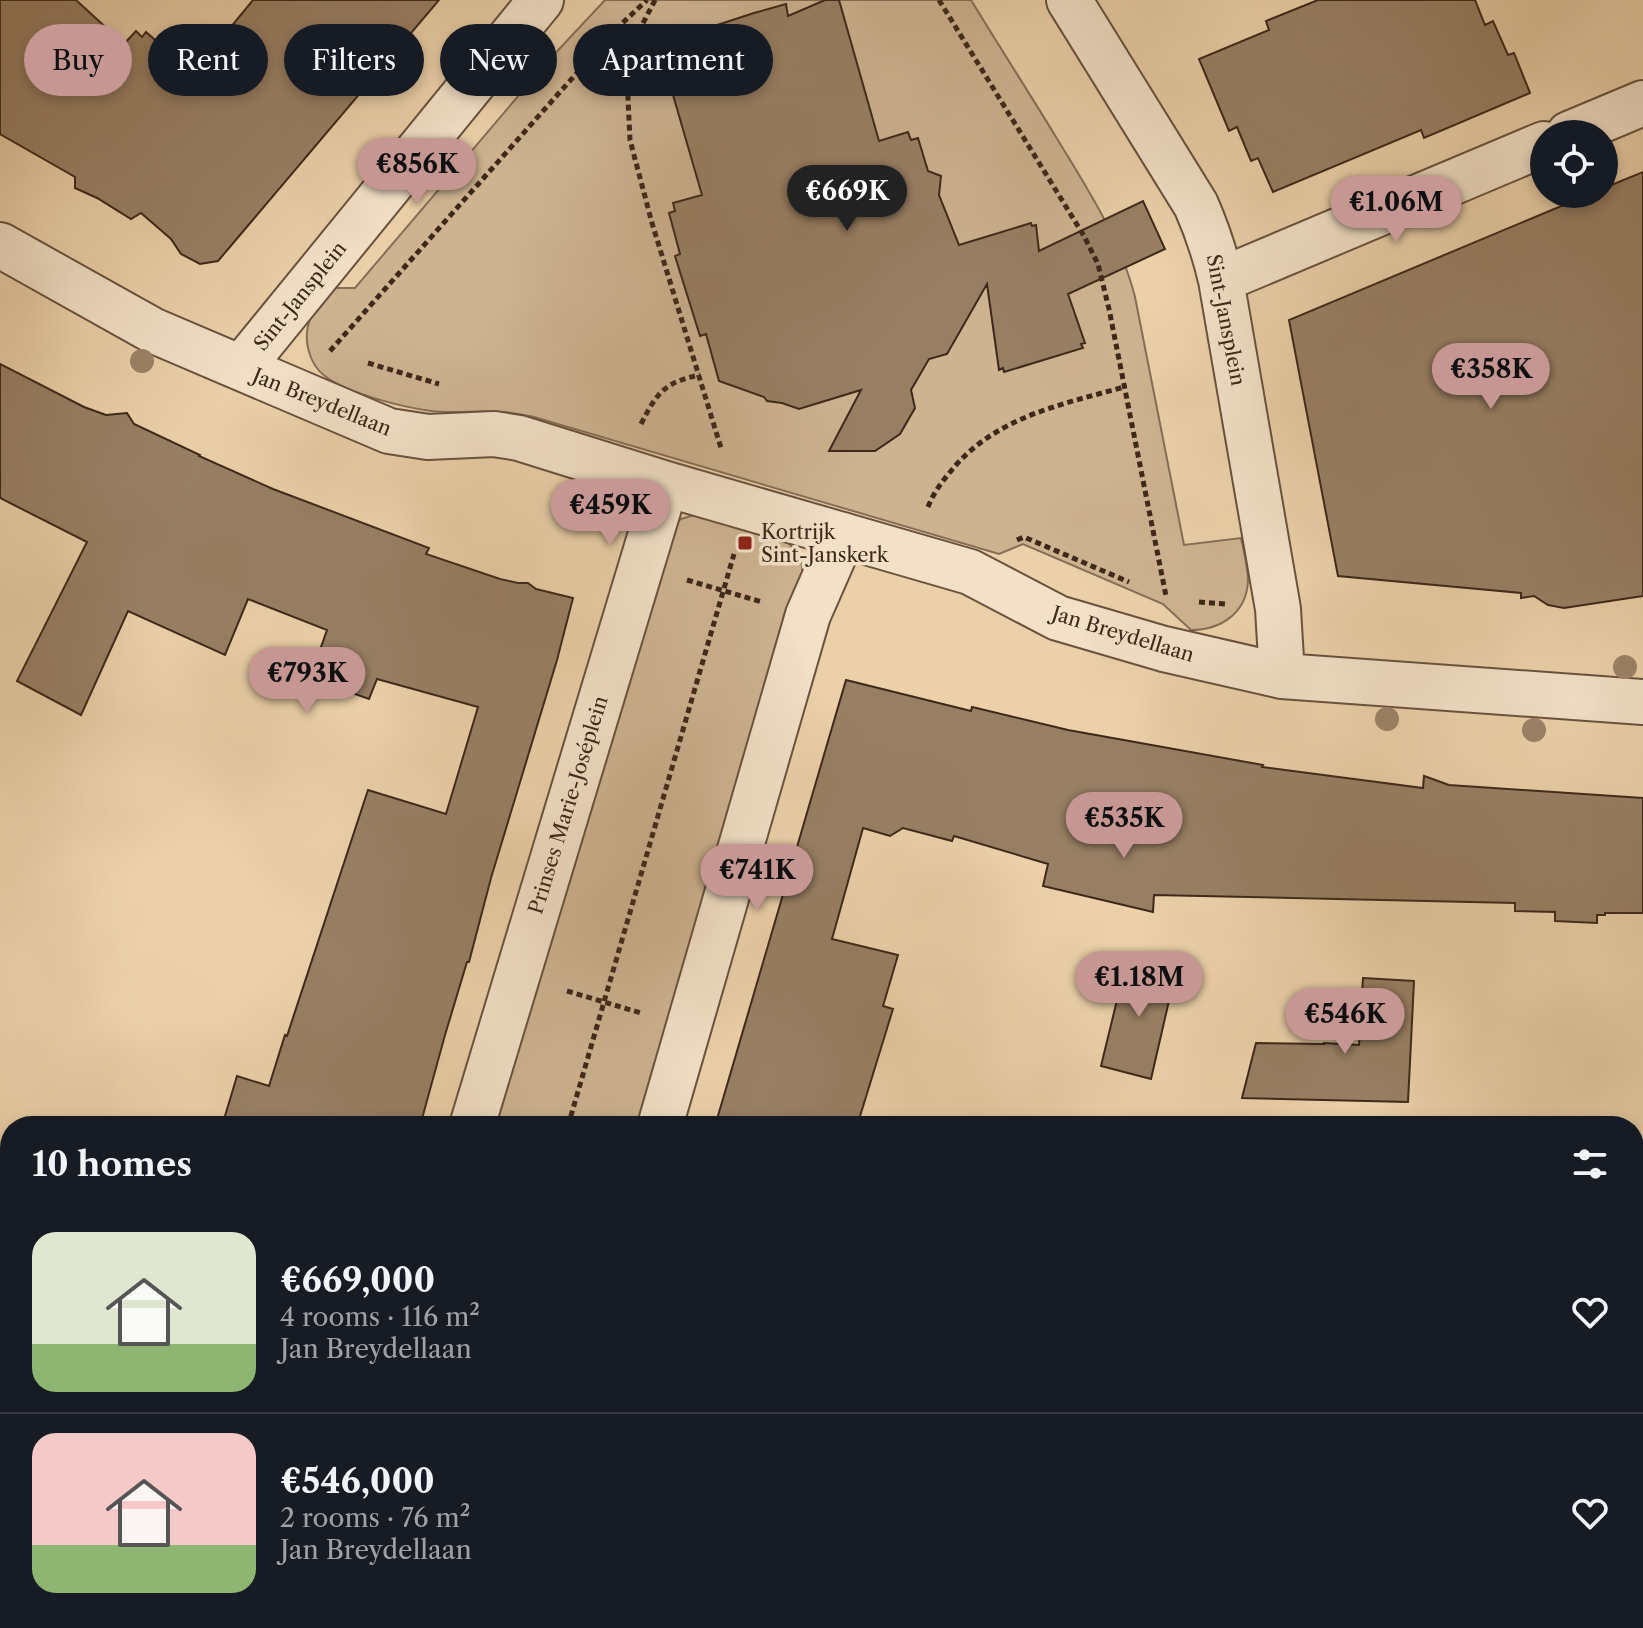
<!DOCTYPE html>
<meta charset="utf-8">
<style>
:root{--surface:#171b24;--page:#242831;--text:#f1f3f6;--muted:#9ea1a6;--line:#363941;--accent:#c59692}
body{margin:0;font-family:"Libre Caslon Text",serif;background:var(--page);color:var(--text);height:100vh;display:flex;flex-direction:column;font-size:30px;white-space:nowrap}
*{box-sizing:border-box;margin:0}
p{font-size:26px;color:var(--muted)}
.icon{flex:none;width:44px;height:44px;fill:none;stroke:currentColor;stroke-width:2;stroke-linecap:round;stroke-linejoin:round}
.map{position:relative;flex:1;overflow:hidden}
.sheet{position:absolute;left:0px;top:1116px;width:1644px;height:512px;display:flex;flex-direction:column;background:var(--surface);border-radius:32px 32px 0 0;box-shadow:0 4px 12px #0003}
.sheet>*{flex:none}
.hud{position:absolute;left:24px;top:24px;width:800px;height:72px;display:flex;gap:16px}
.fabs{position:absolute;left:1530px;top:120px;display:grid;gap:16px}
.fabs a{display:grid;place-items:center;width:88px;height:88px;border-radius:50%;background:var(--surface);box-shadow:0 4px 12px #0003;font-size:40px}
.price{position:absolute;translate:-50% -68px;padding:0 18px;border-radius:28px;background:var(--accent);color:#111;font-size:26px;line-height:52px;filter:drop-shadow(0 2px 4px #0008)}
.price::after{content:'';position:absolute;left:50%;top:48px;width:24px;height:18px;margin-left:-12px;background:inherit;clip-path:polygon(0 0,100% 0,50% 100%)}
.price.active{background:#222;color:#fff}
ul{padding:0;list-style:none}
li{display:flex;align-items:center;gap:24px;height:200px;padding:0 32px}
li+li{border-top:2px solid var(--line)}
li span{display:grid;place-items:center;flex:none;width:224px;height:160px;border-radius:24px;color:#555}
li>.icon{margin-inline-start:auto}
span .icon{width:96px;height:96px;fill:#fffc;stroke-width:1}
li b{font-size:34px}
h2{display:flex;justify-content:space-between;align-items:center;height:96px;padding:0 32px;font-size:34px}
.chip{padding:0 28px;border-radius:36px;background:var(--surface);box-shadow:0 4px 12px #0003;font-size:28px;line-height:72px}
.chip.active{background:var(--accent);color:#111}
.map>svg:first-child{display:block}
.green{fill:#ceb391;stroke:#866e56;stroke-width:2}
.building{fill:#987f64;stroke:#3e281a;stroke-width:2}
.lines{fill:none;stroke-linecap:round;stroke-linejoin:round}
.minor-casing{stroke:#69523e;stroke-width:48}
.path{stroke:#3e281a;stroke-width:5;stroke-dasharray:6 4;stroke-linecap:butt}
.minor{stroke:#f2e0c7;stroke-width:44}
.rail-casing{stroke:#3e281a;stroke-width:9}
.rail{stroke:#f2e0c7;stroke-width:6;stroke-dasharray:18;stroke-linecap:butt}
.tree{fill:#9c8368}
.poi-dot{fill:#8f2418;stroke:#f2e0c7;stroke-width:3}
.labels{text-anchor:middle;stroke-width:7;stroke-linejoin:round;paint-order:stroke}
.street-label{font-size:20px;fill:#3e281a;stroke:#f2e0c7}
.poi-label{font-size:20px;fill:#3e281a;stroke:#f2e0c7;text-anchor:start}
</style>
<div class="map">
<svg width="1643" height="1628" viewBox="0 0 1643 1628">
<rect width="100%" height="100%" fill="#ebd0a9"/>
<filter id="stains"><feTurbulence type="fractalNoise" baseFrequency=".0025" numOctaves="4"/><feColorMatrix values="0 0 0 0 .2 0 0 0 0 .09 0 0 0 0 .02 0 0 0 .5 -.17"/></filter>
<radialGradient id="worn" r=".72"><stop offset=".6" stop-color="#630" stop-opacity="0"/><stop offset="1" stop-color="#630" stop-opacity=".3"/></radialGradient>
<path class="green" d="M605,0H971C999,46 1028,91 1056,137C1087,188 1120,238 1135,297L1184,545L1241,538C1244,552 1248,567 1248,582C1246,613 1221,630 1191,630L1163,604L1023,544L999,554L534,417C524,415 514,413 504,412C479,410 455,414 431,411C402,407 350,394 326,377C308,364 302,337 311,317C316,306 326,297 333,288H355L548,61Z
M694,515L788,543L800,555L803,572L640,1126H494L677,522L681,519Z
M1634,1568L1643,1569V1628H1134L936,1618H1634Z"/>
<path class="building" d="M0,0H76L124,44L136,31L142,37L146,32L193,73L253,0H439L218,261L200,264L181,254L171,239L141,213L131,219L97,198L75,188V177L0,134Z
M825,0H839L879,141L908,132L911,140L918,138L928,171L941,176L939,195L959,245L1031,223L1032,226L1036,225L1039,251L1143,201L1165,249L1068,294L1085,343L1081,344L1083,348L1004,372L1003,368L999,370L987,284L947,354L929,359L911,390L915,408L900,434L875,451H829L861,390L799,409L782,403L767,401L764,397L719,381L706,334L700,336L675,256L680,254L669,213L675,211L673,203L702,195L662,57L669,55L667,48L706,34L705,29L754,13L786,4L788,16Z
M1318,0H1475L1485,25L1493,21L1508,55L1514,53L1530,93L1424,138L1421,130L1273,192L1258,158L1251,161L1237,127L1229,131L1199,59L1269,30L1266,21Z
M1643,172V596L1564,608L1548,605L1534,596L1521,598V593L1338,576L1289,320L1590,194H1604V188Z
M0,364L84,407L106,415L127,413L134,424L200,455L199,456L273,489L429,548L426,554L500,579L518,583H528L536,589L573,598L557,660L491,878L469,962H467L445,1035L420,1126H222L237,1076L269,1086L285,1035L287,1036L368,790L446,814L478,707L377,679L369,699L310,678L327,630L248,599L225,655L128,611L81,715L17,681L87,542L0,498Z
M846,680L971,711L972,707L1068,730L1263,765L1262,767L1423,788L1424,776L1449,785L1643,798V913H1605V915H1597V923L1555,921V912L1515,911V903L1154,895L1153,912L1043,886L1048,864L954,836L952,841L903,828L890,836L863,828L832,939L898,955L883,1006L893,1009L857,1126H715Z
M1126,963L1177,966L1151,1079L1101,1066Z
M1363,978L1414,981L1408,1102L1242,1098L1256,1043L1324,1044V1043L1359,1045Z"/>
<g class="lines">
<defs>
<path id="minor" d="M1069,0L1196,205C1207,230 1215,254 1221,280L1278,609L1282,676
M1569,134L1643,103
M0,245L152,330L389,431L428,437L494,434L519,438L666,484L970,572L1058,618L1164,649L1282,676L1643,702
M1221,280L1544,144
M241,368L541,0
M472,1126L666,484
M660,1126L808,615L843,535
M0,1356L10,1358
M1634,1517H1643
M645,1628L646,1618"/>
</defs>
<use href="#minor" class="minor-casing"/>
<path class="path" d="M655,0L639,31L627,77L630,140L652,223L721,448
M939,0L1084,236L1098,264L1109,309L1166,596
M330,351L615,30L647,0
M368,363L439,384
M641,424C657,393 664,382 700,375
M928,507C934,491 945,478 956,465C1000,416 1063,404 1124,387
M1017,540L1024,537L1129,582
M687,580L762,602
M1199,602L1225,604
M567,991L641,1013
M568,1126L734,554"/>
<use href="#minor" class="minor"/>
<defs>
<path id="rail" d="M0,1535L10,1536
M0,1577L10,1579
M252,1618L319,1628
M559,1618L648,1628"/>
</defs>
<use href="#rail" class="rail-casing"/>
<use href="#rail" class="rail"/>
</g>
<g class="tree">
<circle cx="142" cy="361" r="12"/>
<circle cx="1625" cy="667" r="12"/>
<circle cx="1387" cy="719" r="12"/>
<circle cx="1534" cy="730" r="12"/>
</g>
<rect class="poi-dot" x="737" y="535" width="16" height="16" rx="4"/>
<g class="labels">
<g class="street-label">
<text transform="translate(300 296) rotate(-51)" y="7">Sint-Jansplein</text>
<text transform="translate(1226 320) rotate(79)" y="7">Sint-Jansplein</text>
<text transform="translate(322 402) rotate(22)" y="7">Jan Breydellaan</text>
<text transform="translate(1123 634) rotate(17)" y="7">Jan Breydellaan</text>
<text transform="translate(568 805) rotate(-73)" y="7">Prinses Marie-Joséplein</text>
</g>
<g class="poi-label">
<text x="761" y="539">Kortrijk<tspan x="761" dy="23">Sint-Janskerk</tspan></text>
</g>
</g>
<rect width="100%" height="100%" filter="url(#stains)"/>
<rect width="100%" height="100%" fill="url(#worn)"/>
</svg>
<div class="fabs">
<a><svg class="icon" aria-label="locate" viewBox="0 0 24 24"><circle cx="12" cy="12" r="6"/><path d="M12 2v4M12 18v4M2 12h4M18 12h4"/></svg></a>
</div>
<b class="price" style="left:417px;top:206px">€856K</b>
<b class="price active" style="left:847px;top:233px">€669K</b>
<b class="price" style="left:1396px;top:244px">€1.06M</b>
<b class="price" style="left:1491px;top:411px">€358K</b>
<b class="price" style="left:610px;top:547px">€459K</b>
<b class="price" style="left:307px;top:715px">€793K</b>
<b class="price" style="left:1124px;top:860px">€535K</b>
<b class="price" style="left:757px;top:912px">€741K</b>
<b class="price" style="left:1139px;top:1019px">€1.18M</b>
<b class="price" style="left:1345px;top:1056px">€546K</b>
<div class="hud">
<a class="chip active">Buy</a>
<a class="chip">Rent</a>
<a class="chip">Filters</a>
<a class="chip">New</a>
<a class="chip">Apartment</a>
</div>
<section class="sheet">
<h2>10 homes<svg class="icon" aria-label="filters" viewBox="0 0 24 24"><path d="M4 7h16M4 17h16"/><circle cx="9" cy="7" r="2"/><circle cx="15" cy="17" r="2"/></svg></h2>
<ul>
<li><span style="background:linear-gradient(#dfe7d0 70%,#8fb573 0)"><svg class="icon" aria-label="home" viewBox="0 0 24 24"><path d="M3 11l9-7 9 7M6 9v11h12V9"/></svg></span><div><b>€669,000</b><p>4 rooms · 116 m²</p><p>Jan Breydellaan</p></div><svg class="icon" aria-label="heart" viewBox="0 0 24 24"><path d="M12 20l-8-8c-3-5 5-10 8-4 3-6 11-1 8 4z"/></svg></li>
<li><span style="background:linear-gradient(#f6c9c9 70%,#8fb573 0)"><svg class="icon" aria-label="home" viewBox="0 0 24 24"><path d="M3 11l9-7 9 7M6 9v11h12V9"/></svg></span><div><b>€546,000</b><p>2 rooms · 76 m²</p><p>Jan Breydellaan</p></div><svg class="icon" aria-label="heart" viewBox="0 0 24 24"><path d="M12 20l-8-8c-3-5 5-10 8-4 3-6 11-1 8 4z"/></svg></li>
</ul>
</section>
</div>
